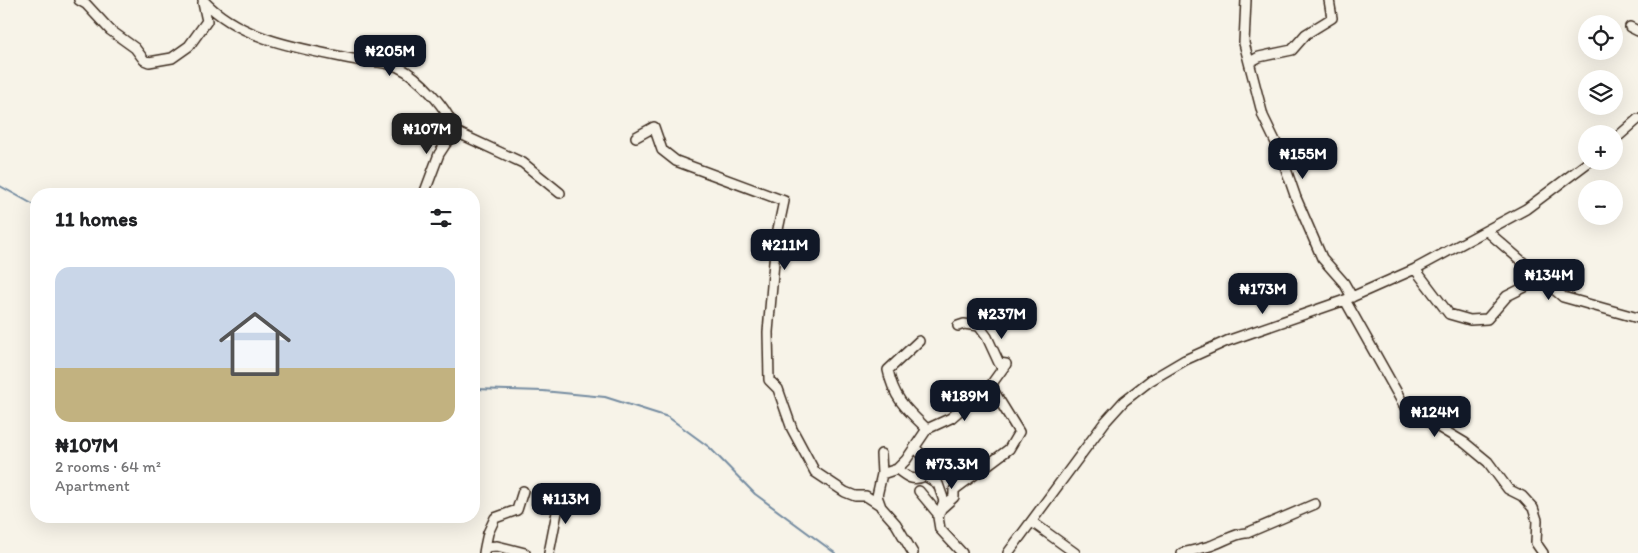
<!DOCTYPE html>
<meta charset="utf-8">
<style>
:root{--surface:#fff;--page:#f2f2f2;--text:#202124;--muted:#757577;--line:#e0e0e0;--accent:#111827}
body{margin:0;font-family:Itim,sans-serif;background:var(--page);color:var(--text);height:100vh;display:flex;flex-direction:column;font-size:19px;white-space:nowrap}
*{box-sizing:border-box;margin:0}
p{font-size:16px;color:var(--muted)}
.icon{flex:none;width:28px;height:28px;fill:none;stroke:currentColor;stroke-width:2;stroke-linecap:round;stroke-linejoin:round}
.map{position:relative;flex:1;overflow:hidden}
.sheet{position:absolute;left:30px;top:188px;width:450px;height:335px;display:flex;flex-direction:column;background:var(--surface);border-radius:20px;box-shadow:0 5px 20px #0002}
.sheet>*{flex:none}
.controls{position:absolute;left:1578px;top:15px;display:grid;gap:10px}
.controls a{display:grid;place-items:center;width:45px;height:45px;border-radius:50%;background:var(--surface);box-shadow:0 5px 20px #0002;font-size:25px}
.price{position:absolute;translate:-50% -42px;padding:0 11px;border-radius:10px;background:var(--accent);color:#fff;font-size:16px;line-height:32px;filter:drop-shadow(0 1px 2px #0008)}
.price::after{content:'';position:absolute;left:50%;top:30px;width:15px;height:11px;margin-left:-8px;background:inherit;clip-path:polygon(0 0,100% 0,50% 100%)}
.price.on{background:#222;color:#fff}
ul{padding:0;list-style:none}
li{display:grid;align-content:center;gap:10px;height:265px;padding:0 25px}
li+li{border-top:1px solid var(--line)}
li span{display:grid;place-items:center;height:155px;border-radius:15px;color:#555}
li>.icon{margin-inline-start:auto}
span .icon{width:90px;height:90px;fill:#fffc;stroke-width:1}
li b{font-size:21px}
h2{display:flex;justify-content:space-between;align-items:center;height:60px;padding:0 25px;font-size:21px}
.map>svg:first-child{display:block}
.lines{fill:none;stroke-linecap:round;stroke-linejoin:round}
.stream{stroke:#758ca1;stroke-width:2}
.minor-casing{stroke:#3b2a1e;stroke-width:12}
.minor{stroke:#f7f3e8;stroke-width:9}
</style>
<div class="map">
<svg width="1638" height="553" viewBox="0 0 1638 553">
<rect width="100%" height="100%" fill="#f7f3e8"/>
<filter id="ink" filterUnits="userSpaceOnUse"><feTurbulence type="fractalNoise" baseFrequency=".02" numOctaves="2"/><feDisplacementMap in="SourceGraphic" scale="10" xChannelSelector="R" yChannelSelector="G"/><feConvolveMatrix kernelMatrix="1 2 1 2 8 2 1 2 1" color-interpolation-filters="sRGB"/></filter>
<g filter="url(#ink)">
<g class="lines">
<path class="stream" d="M0,186L36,206
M474,389L543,391L605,397L668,417L709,447L755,494L835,553"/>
<defs>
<path id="minor" d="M79,0L86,4L110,30L135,48L144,60L149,62L172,58L189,46L207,21L203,3
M203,0C241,41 304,49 357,60C370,62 386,61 398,67C418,76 450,110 454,131L523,163L560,193
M1246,0L1244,43L1263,116L1279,149L1296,198L1322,258L1344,283L1352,297
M1630,27L1638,31
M1250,62L1259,57L1292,50L1306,34L1332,18L1329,0
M636,137L654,127L662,150L676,161L784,201L776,239L768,332L769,380L778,389L792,429L815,472L845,492L855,496H866L880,505
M1614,140L1638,119
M424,194L439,154L454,131
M1487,231L1563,297L1638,318
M1415,269L1449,314L1470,320L1487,319L1507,296L1541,279
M1345,300L1405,407L1465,443L1488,462L1508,489L1522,496L1533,508L1537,520L1536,543L1543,553
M919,341L888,370C894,399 906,409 927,429
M916,449L934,466L931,477
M881,454L882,474L877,496L881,507L896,524L913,553
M897,469C907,477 913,482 925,476L938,484L944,501L938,517L940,529L962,553
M882,474L897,469L906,460L927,429L951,418L975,397L993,390
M919,491L939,515
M943,507L954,497V490L1009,449L1019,432L993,390V382L1006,364L999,363L987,337L979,326L964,324L958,326
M1032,522L1075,553
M485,547L488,533L495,518L517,510L523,491
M484,553L485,547L497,546L525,553
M549,553L561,492
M1008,553L1105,422L1124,401L1151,380L1185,360L1227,341L1345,300L1415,269L1526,209L1590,161
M1182,553C1191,551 1200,549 1210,546C1220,543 1238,532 1247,533L1315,504"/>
</defs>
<use href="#minor" class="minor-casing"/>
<use href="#minor" class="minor"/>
</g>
</g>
</svg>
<div class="controls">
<a><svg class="icon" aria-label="locate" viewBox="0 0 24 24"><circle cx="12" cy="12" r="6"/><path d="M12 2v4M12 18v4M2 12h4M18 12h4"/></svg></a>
<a><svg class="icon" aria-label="layers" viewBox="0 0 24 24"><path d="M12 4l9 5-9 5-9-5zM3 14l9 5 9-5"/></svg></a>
<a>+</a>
<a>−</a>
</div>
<b class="price" style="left:390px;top:77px">₦205M</b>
<b class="price on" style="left:427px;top:155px">₦107M</b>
<b class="price" style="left:1303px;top:180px">₦155M</b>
<b class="price" style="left:785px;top:271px">₦211M</b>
<b class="price" style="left:1549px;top:301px">₦134M</b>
<b class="price" style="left:1263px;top:315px">₦173M</b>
<b class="price" style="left:1002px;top:340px">₦237M</b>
<b class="price" style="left:965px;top:422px">₦189M</b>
<b class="price" style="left:1435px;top:438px">₦124M</b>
<b class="price" style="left:952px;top:490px">₦73.3M</b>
<b class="price" style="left:566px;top:525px">₦113M</b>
<section class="sheet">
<h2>11 homes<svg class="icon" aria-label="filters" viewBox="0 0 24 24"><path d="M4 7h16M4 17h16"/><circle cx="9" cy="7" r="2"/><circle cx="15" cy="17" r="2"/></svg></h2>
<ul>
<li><span style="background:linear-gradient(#c9d6e8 65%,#c2b280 0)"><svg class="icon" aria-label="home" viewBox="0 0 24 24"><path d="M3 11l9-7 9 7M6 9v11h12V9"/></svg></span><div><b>₦107M</b><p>2 rooms · 64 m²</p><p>Apartment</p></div></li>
</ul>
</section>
</div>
